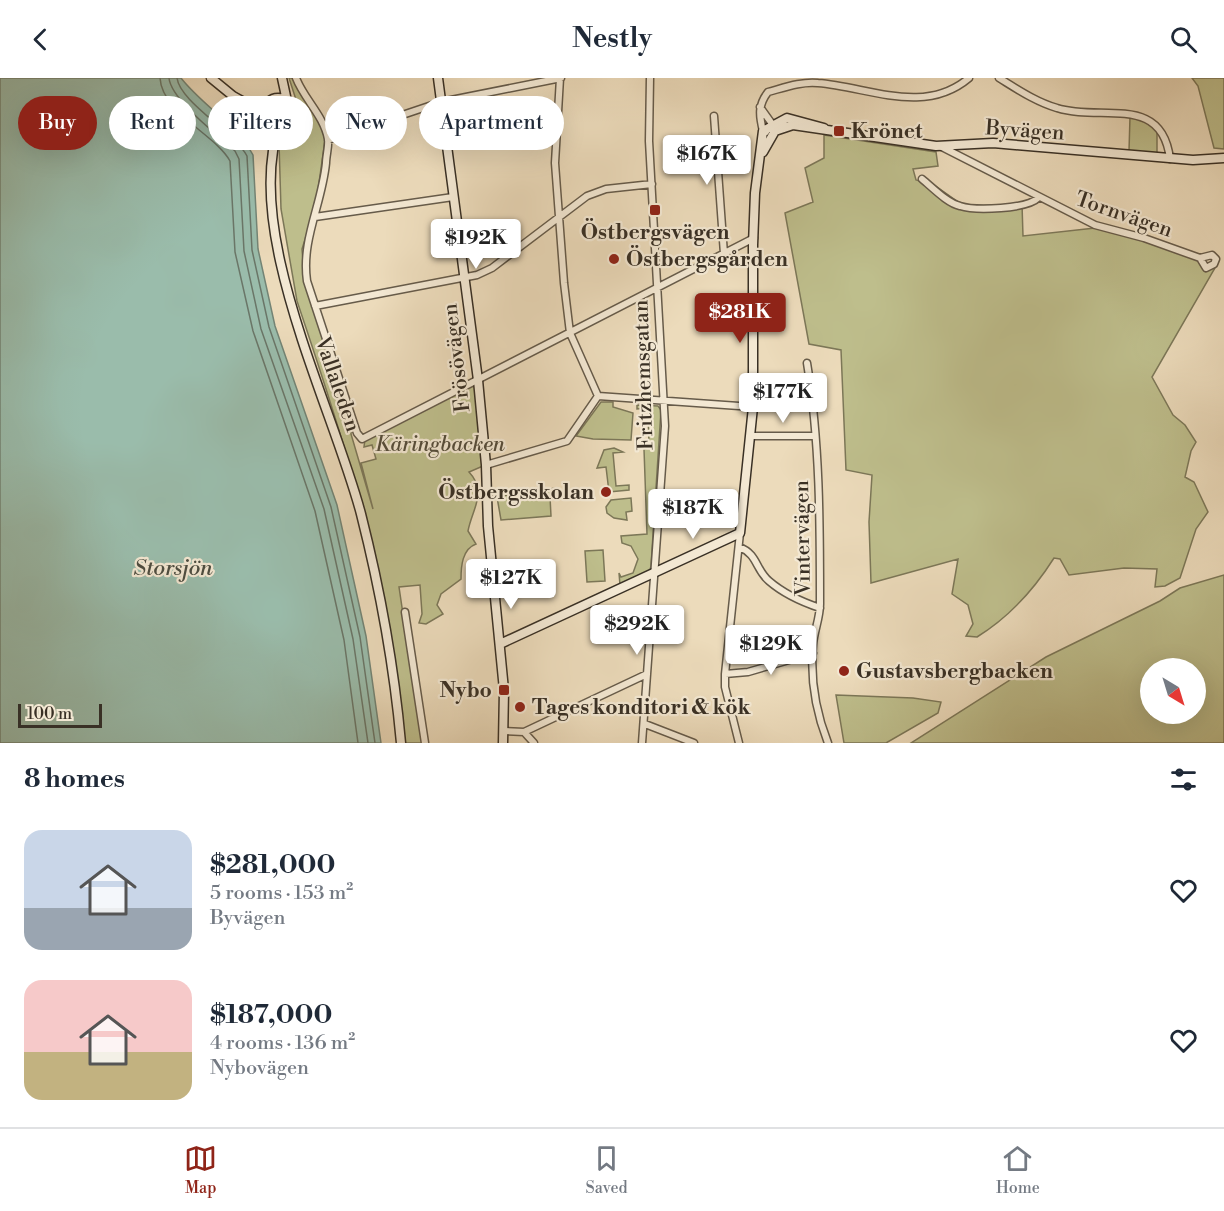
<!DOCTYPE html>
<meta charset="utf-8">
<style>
:root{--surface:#fff;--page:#f2f2f3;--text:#1f2937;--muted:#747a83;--line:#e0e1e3;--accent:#8f2418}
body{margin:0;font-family:"Libre Bodoni",serif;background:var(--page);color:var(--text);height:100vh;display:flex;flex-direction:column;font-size:22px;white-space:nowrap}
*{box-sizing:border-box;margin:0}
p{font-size:20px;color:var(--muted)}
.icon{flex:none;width:33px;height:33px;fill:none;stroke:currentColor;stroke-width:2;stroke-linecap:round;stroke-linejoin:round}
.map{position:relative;height:665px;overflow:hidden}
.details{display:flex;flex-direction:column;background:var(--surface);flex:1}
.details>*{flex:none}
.top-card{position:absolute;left:18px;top:18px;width:600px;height:54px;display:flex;gap:12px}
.needle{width:39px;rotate:142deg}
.fabs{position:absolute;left:1140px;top:580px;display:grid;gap:12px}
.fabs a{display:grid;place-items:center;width:66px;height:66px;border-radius:50%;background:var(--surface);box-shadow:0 6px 24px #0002;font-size:30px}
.scale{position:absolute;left:18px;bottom:15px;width:84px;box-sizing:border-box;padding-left:6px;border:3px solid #393025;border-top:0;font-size:16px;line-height:21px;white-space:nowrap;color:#393025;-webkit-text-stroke:4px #f3e8d3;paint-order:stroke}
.price{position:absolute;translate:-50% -51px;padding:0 14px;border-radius:6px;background:#fff;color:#222;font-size:20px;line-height:39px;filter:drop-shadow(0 2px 3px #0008)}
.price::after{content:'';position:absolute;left:50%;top:36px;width:18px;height:14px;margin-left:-9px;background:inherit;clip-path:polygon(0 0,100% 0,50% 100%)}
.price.selected{background:var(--accent);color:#fff}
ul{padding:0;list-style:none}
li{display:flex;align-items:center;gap:18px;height:150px;padding:0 24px}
li span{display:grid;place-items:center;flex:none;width:168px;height:120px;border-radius:18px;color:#555}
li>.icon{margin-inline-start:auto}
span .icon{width:72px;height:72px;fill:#fffc;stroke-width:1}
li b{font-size:26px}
h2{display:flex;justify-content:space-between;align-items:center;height:72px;padding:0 24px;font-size:26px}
.pill{padding:0 21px;border-radius:27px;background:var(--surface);box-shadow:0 6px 24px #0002;font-size:21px;line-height:54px}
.pill.selected{background:var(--accent);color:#fff}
header{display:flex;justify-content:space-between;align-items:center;height:78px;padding:0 24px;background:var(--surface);font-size:27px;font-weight:800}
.tab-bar{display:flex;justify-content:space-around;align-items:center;height:84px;border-top:2px solid var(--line);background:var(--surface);font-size:16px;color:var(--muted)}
.tab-bar a{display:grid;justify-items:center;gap:3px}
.tab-bar .selected{color:var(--accent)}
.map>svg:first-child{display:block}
.green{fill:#bebe8c;stroke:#7c7758;stroke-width:1.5;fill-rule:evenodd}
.water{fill:#9abcab;stroke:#738475;stroke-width:1.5}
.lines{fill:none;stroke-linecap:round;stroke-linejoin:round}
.shore{stroke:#6a7668;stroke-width:1.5}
.street-casing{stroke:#665b4a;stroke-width:9}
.secondary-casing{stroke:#393025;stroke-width:11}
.street{stroke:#f3e8d3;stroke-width:6}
.secondary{stroke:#f3e8d3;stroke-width:8}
.poi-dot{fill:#8f2418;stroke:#f3e8d3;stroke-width:2}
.labels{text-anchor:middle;stroke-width:4.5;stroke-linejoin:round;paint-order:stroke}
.street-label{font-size:21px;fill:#393025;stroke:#f3e8d3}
.poi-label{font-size:21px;font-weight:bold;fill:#393025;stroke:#f3e8d3;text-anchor:start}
.park-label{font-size:21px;font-style:italic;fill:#544c3a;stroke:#f3e8d3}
.water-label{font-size:22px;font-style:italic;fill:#4c4c40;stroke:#f3e8d3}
</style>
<header><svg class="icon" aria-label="back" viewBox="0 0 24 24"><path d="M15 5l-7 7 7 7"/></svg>Nestly<svg class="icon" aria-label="search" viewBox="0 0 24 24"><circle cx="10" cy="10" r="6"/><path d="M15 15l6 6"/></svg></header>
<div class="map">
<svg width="1224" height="665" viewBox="0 0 1224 665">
<rect width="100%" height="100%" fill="#ecdbbb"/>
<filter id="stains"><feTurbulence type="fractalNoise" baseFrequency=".00333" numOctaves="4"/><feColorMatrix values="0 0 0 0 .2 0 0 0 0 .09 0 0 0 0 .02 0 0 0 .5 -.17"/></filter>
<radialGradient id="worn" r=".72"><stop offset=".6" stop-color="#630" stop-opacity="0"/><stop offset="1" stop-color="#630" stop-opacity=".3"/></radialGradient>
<path class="green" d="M289,0H292L322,49L325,62L316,126L302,171L305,207L352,348L351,356L373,431L361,385L376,381L372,367L364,369L365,361L475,305L483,388L469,394C488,414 472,431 468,453L476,466C462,471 461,489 461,501L441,516L437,527L443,536L426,546L419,545L422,536L420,507L399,509L422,665H405C391,508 347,371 297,223L281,131L279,65L286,52L295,44L299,31Z
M1192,0H1224V71L1214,70L1198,8Z
M1130,39L1145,42L1157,50V76L1129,73Z
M824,57L936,74L938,88L913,91L916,102L934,107L964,128L1022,126L1023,158L1095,150L1143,161L1199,181L1205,191L1215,190L1152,299L1173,337L1185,347L1196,364L1191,373L1185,399L1194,404L1208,434L1196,451L1180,500L1165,508L1155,509L1157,491L1124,490L1069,497L1060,481L1054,480C1035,510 1008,540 977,559L966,558L973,546L968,527L952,516L958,481L871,505L869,444L872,397L846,392L841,272L809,266L785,135L813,124L805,90L824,80Z
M601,324H613V329L633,335L631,362L593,361L576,358Z
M637,327L658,328L661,332L651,488L650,492L620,507L619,495L621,499L633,495L638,481L631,468L622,465L621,458L647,456L644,371L649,370L648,330L637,331Z
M614,370L623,374L613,375L616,408L629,407V412L609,414L606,389L597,390L604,372Z
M555,410L556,418L550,419L551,438L501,442L497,419Z
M631,420L632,433L626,434L627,442L614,440L607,435L606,429L611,422Z
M603,472L605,503L587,504L585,473Z
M1224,497V665H911L1046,579L1160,523L1180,510ZM1150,591H1196V636H1150Z
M836,617L913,620L941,624L938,635L886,665H844Z"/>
<path class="water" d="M0,0H181C202,27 237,47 253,77L258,171L275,248L337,427L366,558L381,665H0Z"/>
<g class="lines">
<path class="shore" d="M160,0C162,35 215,56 230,83L235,174L253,253L315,433L344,562L358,665
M169,0C171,22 219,58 235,73L239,81L244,173L261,251L324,431L353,561L368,665
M177,0C180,24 234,54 247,78L252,172L269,249L331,429L360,559L375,665"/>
<defs>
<path id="street" d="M296,0C304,21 324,38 328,61C329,68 326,78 326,85C322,126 301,162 307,203L357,355L362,361L754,160
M560,0L555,85L564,205L570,255L598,318
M999,0C1017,11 1036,24 1057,30C1101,44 1162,15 1170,81
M760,29L775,50
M714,38L724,176
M766,54L763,53C759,37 758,27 768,14C783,10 802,3 818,5C869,9 924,38 969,0
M328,62L441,24L561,0
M940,68L1095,147L1144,160L1200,180L1206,190L1214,186L1216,181L1212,177L1200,180
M922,101C933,110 947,125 960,128C976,133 1027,131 1038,120
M315,139L453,119
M315,228L477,197L492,190L587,118L606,111L652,106
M807,285C820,364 820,446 820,526C820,540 814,553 813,567C810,602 815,632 828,665
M751,358H815
M486,387L567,363L598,318L753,329
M739,469C758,476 755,491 769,503C784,516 802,524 820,530
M405,534L425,665
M725,596L748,594L813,575
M645,646L694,665
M504,653L524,654L534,665
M524,654L647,596
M642,665L665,348L649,63L650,0
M739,665L725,609V596L740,455"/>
<path id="secondary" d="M211,0L233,18L267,37
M282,0L287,23
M438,0L478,302L486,387L488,448L504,612L503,665
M265 33a13 13 0 1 1 26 0a13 13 0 1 1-26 0Z
M280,45C241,152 333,329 361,436C380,511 394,588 401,665
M763,74L775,53L793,47L936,68L993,65L1193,82L1224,80
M500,566L740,455L753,329V167L755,115L763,53L787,40L824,50"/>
</defs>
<use href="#street" class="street-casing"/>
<use href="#secondary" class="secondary-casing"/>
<use href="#street" class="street"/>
<use href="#secondary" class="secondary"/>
</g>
<g class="poi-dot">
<rect x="833" y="47" width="12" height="12" rx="3"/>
<rect x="649" y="126" width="12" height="12" rx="3"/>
<circle cx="614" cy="181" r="6"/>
<circle cx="606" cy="414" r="6"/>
<circle cx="844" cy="593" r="6"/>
<rect x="498" y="606" width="12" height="12" rx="3"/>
<circle cx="520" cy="629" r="6"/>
</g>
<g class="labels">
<g class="street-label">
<text transform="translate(1025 52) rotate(4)" y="7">Byvägen</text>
<text transform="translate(1124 136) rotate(19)" y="7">Tornvägen</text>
<text transform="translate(456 280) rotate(-97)" y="7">Frösövägen</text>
<text transform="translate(643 297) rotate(-92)" y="7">Fritzhemsgatan</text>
<text transform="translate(338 306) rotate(71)" y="7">Vallaleden</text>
<text transform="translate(802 460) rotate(-91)" y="7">Vintervägen</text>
</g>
<g class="poi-label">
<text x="851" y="60">Krönet</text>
<text x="655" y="161" text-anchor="middle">Östbergsvägen</text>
<text x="626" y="188">Östbergsgården</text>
<text x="594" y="421" text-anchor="end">Östbergsskolan</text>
<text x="856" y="600">Gustavsbergbacken</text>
<text x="492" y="619" text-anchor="end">Nybo</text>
<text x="532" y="636">Tages konditori &amp; kök</text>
</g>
<g class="park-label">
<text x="440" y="373">Käringbacken</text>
</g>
<g class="water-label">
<text x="173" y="497">Storsjön</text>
</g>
</g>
<rect width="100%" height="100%" filter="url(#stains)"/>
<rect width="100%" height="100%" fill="url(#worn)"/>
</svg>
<div class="fabs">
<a><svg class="needle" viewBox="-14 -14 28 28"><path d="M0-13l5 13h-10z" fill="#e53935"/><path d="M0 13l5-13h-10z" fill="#747a83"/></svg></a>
</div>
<div class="scale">100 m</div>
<b class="price" style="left:707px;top:108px">$167K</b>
<b class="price" style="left:476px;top:192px">$192K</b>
<b class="price selected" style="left:740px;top:266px">$281K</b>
<b class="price" style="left:783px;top:346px">$177K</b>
<b class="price" style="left:693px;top:462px">$187K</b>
<b class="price" style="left:511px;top:532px">$127K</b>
<b class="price" style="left:637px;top:578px">$292K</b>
<b class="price" style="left:771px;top:598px">$129K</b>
<div class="top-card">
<a class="pill selected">Buy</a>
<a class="pill">Rent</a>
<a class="pill">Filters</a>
<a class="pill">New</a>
<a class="pill">Apartment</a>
</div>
</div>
<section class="details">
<h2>8 homes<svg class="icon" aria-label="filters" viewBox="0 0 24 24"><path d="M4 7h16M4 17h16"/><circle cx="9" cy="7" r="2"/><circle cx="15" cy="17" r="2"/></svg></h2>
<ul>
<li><span style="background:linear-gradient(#c9d6e8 65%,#9aa5b1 0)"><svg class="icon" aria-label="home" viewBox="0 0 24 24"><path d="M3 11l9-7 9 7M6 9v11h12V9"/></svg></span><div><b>$281,000</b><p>5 rooms · 153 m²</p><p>Byvägen</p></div><svg class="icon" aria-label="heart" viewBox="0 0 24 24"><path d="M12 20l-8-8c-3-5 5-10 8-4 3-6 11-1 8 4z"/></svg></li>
<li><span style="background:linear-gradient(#f6c9c9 60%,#c2b280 0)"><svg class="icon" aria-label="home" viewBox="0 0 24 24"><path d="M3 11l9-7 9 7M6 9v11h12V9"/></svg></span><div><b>$187,000</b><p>4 rooms · 136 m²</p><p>Nybovägen</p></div><svg class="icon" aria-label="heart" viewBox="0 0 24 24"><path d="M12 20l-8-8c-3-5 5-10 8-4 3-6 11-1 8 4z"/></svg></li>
</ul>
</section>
<nav class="tab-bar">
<a class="selected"><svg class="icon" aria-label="map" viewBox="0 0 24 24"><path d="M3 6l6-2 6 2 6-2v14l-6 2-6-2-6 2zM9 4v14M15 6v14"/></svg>Map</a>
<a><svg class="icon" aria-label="saved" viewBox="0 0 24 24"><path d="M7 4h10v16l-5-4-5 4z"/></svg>Saved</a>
<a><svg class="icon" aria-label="home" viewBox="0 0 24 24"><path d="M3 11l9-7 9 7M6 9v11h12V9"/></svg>Home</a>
</nav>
